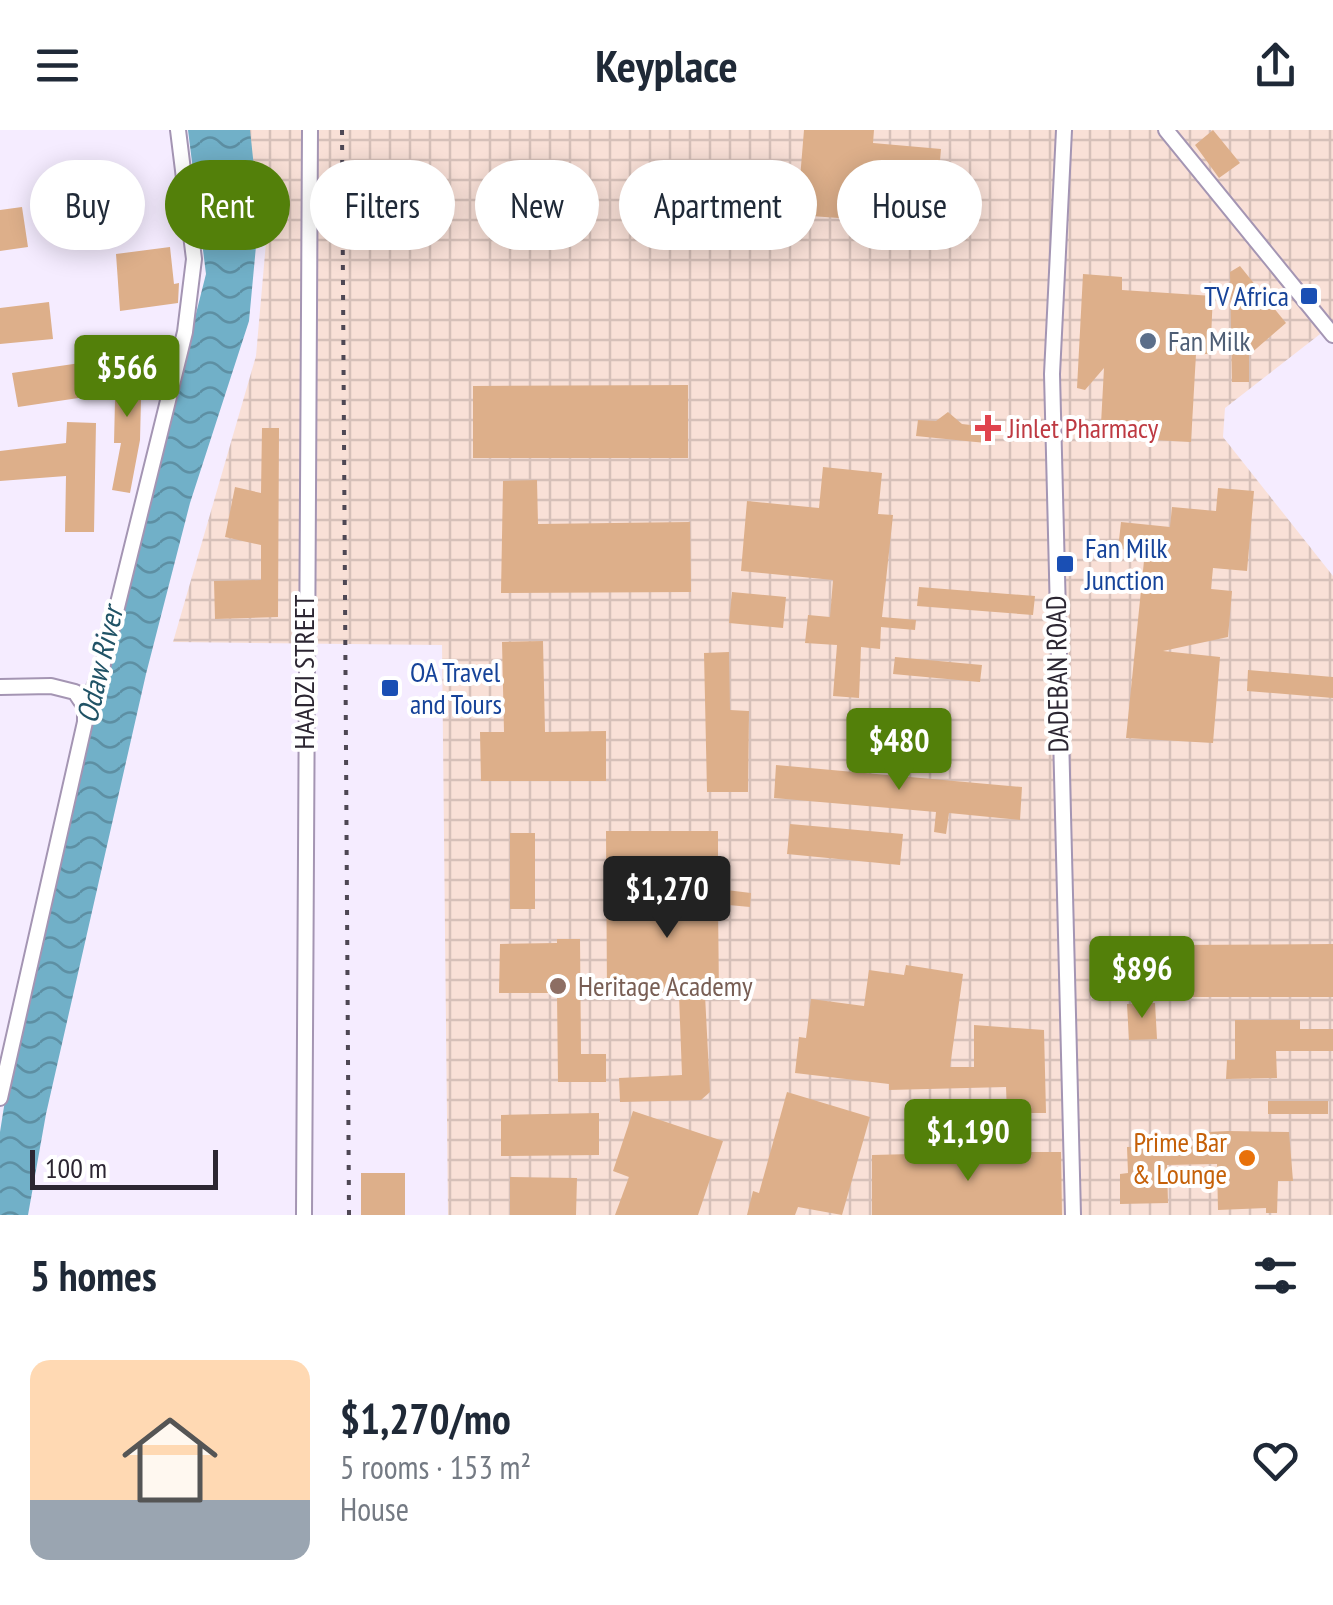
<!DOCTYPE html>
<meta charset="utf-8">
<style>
:root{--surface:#fff;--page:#f2f2f3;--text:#1f2937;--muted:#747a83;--line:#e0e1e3;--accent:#53800a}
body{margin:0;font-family:"PT Sans Narrow",sans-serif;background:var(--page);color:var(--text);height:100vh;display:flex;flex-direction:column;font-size:38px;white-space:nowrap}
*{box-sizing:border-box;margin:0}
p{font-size:32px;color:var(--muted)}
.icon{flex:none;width:55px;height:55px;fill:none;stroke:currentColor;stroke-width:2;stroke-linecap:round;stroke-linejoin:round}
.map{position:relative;height:1085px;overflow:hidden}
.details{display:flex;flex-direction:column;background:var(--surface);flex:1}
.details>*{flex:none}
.guide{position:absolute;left:30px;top:30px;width:1275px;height:90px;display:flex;gap:20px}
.scale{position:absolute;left:30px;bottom:25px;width:188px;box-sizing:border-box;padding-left:10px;border:5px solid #2c2632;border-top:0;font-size:28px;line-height:35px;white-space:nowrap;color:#2c2632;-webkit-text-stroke:8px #fff;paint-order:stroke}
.price{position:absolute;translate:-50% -85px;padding:0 22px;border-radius:10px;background:var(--accent);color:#fff;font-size:32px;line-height:65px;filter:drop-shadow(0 2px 5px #0008)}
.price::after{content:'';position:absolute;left:50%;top:60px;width:30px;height:22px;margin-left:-15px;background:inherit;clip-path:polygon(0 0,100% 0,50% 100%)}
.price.active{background:#222;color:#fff}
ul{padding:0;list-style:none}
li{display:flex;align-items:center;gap:30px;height:250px;padding:0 30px}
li+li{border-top:2px solid var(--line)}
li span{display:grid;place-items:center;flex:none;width:280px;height:200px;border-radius:20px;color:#555}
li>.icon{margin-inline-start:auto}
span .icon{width:120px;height:120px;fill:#fffc;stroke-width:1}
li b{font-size:42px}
h2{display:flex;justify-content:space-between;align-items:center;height:120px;padding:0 30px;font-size:42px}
.tag{padding:0 35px;border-radius:45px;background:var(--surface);box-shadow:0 5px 25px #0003;font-size:35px;line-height:90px}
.tag.active{background:var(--accent);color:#fff}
header{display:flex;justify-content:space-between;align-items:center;height:130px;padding:0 30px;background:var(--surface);font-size:45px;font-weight:700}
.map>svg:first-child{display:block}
.industrial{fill:url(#industrial-grid)}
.water{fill:url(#water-waves)}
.building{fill:#ddaf8a}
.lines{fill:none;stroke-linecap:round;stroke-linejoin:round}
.minor-casing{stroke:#a495b3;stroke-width:18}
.minor{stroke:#fff;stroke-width:14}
.rail{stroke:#4e4754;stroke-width:4;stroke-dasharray:5 10;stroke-linecap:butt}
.transit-dot{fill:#1a4fb4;stroke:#fff;stroke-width:4}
.service-dot{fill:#5c6f8a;stroke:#fff;stroke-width:4}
.health-dot{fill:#e0444e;stroke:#fff;stroke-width:4}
.education-dot{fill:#8d6e63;stroke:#fff;stroke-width:4}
.food-dot{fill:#e8710a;stroke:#fff;stroke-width:4}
.labels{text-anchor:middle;stroke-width:8;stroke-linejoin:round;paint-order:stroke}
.transit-label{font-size:28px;fill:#164399;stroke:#fff;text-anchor:start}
.service-label{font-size:28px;fill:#4e5e75;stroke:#fff;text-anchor:start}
.health-label{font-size:28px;fill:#be3a42;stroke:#fff;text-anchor:start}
.street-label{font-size:28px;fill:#2c2632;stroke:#fff}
.education-label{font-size:28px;fill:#785e54;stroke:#fff;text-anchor:start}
.food-label{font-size:28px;fill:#c56008;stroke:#fff;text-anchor:end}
.water-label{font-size:30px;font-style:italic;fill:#205366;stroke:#fff}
</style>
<header><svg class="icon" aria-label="menu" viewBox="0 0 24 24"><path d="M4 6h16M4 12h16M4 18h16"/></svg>Keyplace<svg class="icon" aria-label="share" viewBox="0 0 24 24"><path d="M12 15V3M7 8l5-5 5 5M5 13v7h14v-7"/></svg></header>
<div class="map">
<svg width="1333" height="1085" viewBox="0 0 1333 1085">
<defs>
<pattern id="industrial-grid" width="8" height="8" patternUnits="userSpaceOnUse" patternTransform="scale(2.5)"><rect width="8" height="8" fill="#f9e0d7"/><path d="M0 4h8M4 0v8" fill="none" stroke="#d6c0b9"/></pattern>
<pattern id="water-waves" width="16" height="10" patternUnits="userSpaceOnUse" patternTransform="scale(2.5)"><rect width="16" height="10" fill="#71b0c8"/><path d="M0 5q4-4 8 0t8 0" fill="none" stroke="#5d8fa3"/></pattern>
</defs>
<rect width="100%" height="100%" fill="#f5ecff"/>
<path class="industrial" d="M247,0H1333V194L1225,278L1223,307L1333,446V1085H448L442,515L173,512L256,226L267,101Z"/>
<path class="water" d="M188,0H250L259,84L249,191L190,373L146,544L46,984L28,1085H0V1002L18,888L206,144Z"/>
<path class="building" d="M804,0H874L873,13L941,19L937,65L897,62L895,92L797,85Z
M1213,0L1240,33L1219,48L1195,15Z
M22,77L28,117L0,121V80Z
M170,117L174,154L179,153L178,173L120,181L116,124Z
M1240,136L1286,193L1249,225V252H1232L1230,142Z
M1083,144L1122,147V160L1213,166L1210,224H1196L1191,312L1118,308L1119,298L1106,302L1101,294L1104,238L1085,260L1077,258Z
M49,172L53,209L0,214V178Z
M116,228L142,229L140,310L130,363L112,360L121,313H114Z
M87,232L92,266L18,277L12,243Z
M688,255V328H473V256Z
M948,282L962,294L988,297L986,313L916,306L918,290L936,291Z
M67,292L96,293L94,402H65L66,346L0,351V321L66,313Z
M262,298H279L278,487L215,489L214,451L261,450V415L225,407L235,357L261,363Z
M823,337L882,343L878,384L893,385L882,487L916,490L915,500L881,497L880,519L861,517L859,568L833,566L837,515L805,513L808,485L830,487L833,450L741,441L747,371L819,378Z
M537,350L538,394L690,392L691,462L501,463L503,351Z
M1218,358L1254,361L1247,441L1213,438L1211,459L1232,461L1228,507L1163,521L1220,527L1213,613L1126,608L1145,421L1118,419L1121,392L1170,397L1172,377L1216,381Z
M919,457L1035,466L1033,485L917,476Z
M732,462L786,467L783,498L729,493Z
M543,511L545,602L606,601V651H481L480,602H504L502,512Z
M729,522L730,580L749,581L748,662H707L704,523Z
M895,527L982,535L980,552L893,544Z
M1248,540L1333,547V568L1247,561Z
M776,635L1022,657L1020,690L949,683L946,704L934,702L936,682L774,668Z
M790,694L903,704L900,735L787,724Z
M606,701H718V759L751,763L750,777L718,774L719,865H705L710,962L701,970L620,972L619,948L682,945L679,865H607Z
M510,703H535V779H510Z
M557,809H580L581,924H606V952H558L557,863H499L500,814L557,813Z
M1333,814V867H1174L1173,815Z
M906,835L963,844L950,937H974V895L1044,900L1046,983H1007L1006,957L889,960V954L795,943L799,907L806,908L811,869L864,876L869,840L904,845Z
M1144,873H1155L1157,909L1129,910L1127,874Z
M1235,890H1300V899H1333V921H1276L1277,948L1226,949L1227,930H1235Z
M787,962L870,987L842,1085L798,1077L795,1085H747L753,1061L759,1063Z
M1268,971H1328V984H1268Z
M633,981L723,1011L698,1085H615L629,1047L613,1041Z
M599,983V1025L501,1026V985Z
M1228,1001L1289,1002L1293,1051H1278L1277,1083H1266V1078L1218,1080L1217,1034L1167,1035L1168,1073L1120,1074V1044L1128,1043L1127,1017L1209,1015L1208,1002Z
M992,1022H1061L1062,1085H872V1025Z
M361,1043H405V1085H361Z
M510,1047L577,1048L576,1085H510Z"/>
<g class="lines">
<defs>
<path id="minor" d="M1064,0L1052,244L1073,1085
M1166,0L1333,205
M0,557L51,556L75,562L85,577V592L0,968
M85,577L101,542L185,202L194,129L178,0
M304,1085L310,0"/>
</defs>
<use href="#minor" class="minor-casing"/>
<use href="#minor" class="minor"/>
<path class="rail" d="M342,0L349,1085"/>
</g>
<g class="transit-dot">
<rect x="1299" y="156" width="20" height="20" rx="5"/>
<rect x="1055" y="424" width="20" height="20" rx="5"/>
<rect x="380" y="548" width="20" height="20" rx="5"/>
</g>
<circle class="service-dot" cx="1148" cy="211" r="10"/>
<path class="health-dot" d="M983 283h10v10h10v10h-10v10h-10v-10h-10v-10h10z"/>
<circle class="education-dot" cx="558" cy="856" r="10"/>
<circle class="food-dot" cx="1247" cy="1028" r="10"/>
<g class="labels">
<g class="transit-label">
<text x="1289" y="176" text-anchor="end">TV Africa</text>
<text x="1085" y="428">Fan Milk<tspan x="1085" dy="32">Junction</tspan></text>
<text x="410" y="552">OA Travel<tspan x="410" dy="32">and Tours</tspan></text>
</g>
<g class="service-label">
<text x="1168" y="221">Fan Milk</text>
</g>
<g class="health-label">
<text x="1008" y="308">Jinlet Pharmacy</text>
</g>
<g class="street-label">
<text transform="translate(304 542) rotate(-90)" y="10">HAADZI STREET</text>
<text transform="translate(1057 544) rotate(-91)" y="10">DADEBAN ROAD</text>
</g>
<g class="education-label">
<text x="578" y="866">Heritage Academy</text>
</g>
<g class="food-label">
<text x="1227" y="1022">Prime Bar<tspan x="1227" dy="32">&amp; Lounge</tspan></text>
</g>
<g class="water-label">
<text transform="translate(100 535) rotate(-77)" y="10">Odaw River</text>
</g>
</g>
</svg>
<div class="scale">100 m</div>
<b class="price" style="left:127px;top:290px">$566</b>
<b class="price" style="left:899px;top:663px">$480</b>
<b class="price active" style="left:667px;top:811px">$1,270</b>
<b class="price" style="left:1142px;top:891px">$896</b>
<b class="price" style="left:968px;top:1054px">$1,190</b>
<div class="guide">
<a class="tag">Buy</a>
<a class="tag active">Rent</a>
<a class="tag">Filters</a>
<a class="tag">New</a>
<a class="tag">Apartment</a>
<a class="tag">House</a>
</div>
</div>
<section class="details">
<h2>5 homes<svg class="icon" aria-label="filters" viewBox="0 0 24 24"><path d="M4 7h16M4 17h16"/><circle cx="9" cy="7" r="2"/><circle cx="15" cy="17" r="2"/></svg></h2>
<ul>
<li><span style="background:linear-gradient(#ffd9b3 70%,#9aa5b1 0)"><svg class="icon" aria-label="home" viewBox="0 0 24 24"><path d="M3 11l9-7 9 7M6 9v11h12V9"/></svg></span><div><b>$1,270/mo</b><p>5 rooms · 153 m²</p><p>House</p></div><svg class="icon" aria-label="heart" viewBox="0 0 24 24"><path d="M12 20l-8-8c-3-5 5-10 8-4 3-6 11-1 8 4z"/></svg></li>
</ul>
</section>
